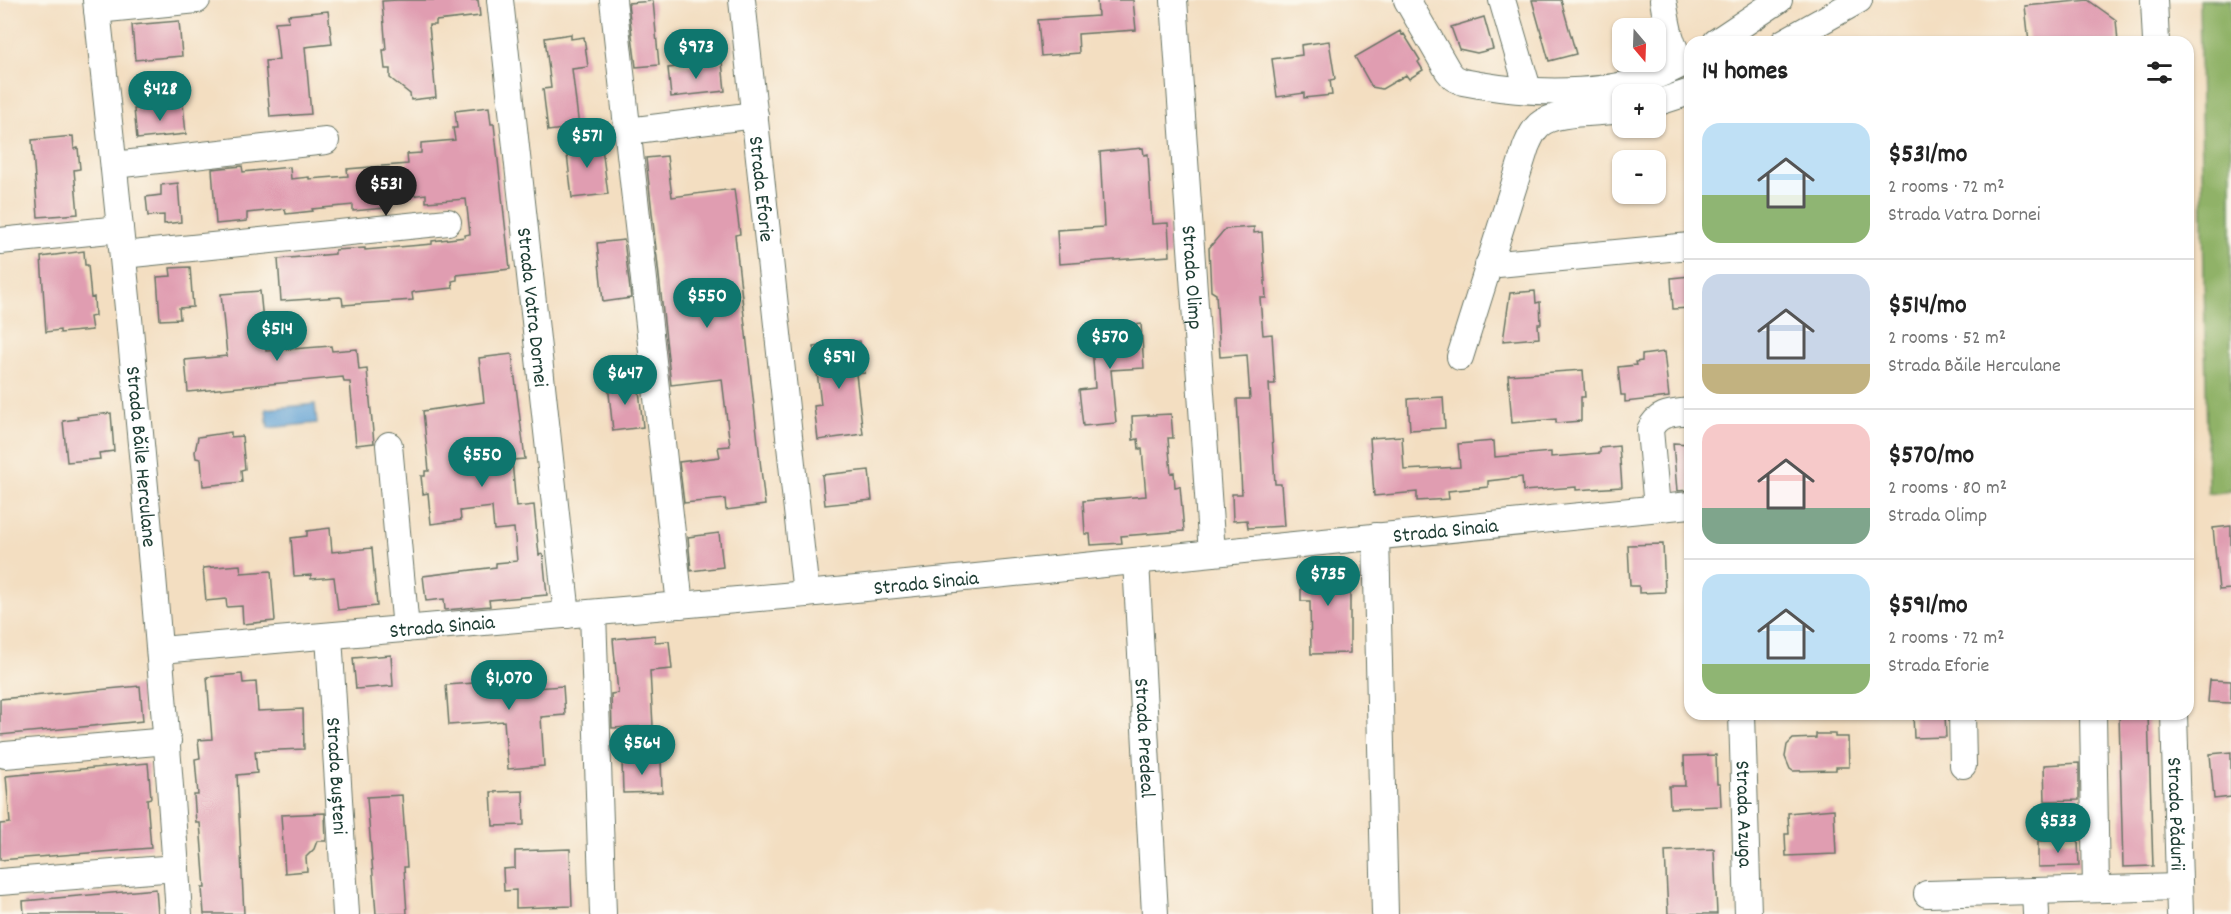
<!DOCTYPE html>
<meta charset="utf-8">
<style>
:root{--surface:#fff;--page:#f6f6f6;--text:#222;--muted:#767676;--line:#e0e0e0;--accent:#0f766e}
body{margin:0;font-family:Dekko,sans-serif;background:var(--page);color:var(--text);height:100vh;display:flex;flex-direction:column;font-size:22px;white-space:nowrap}
*{box-sizing:border-box;margin:0}
p{font-size:20px;color:var(--muted)}
.icon{flex:none;width:33px;height:33px;fill:none;stroke:currentColor;stroke-width:2;stroke-linecap:round;stroke-linejoin:round}
.map{position:relative;flex:1;overflow:hidden}
.drawer{position:absolute;left:1684px;top:36px;width:510px;height:684px;display:flex;flex-direction:column;background:var(--surface);border-radius:18px;box-shadow:0 2px 4px #0004}
.drawer>*{flex:none}
.needle{width:39px;rotate:161deg}
.fabs{position:absolute;left:1612px;top:18px;display:grid;gap:12px}
.fabs a{display:grid;place-items:center;width:54px;height:54px;border-radius:12px;background:var(--surface);box-shadow:0 2px 4px #0004;font-size:30px}
.price{position:absolute;translate:-50% -51px;padding:0 14px;border-radius:21px;background:var(--accent);color:#fff;font-size:20px;line-height:39px;filter:drop-shadow(0 2px 3px #0008)}
.price::after{content:'';position:absolute;left:50%;top:36px;width:18px;height:14px;margin-left:-9px;background:inherit;clip-path:polygon(0 0,100% 0,50% 100%)}
.price.on{background:#222;color:#fff}
ul{padding:0;list-style:none}
li{display:flex;align-items:center;gap:18px;height:150px;padding:0 18px}
li+li{border-top:2px solid var(--line)}
li span{display:grid;place-items:center;flex:none;width:168px;height:120px;border-radius:18px;color:#555}
li>.icon{margin-inline-start:auto}
span .icon{width:72px;height:72px;fill:#fffc;stroke-width:1}
li b{font-size:26px}
h2{display:flex;justify-content:space-between;align-items:center;height:72px;padding:0 18px;font-size:26px}
.map>svg:first-child{display:block}
.forest{fill:#90b267;stroke:#58784e;stroke-width:1.5}
.water{fill:#61a1d4;stroke:#406f84;stroke-width:1.5}
.building{fill:#e09db1}
.lines{fill:none;stroke-linecap:round;stroke-linejoin:round}
.minor-casing{stroke:#697565;stroke-width:28}
.minor{stroke:#fff;stroke-width:26}
.labels{text-anchor:middle;stroke-width:4.5;stroke-linejoin:round;paint-order:stroke}
.street-label{font-size:21px;fill:#1f3d34;stroke:#fbf7ec}
</style>
<div class="map">
<svg width="2231" height="914" viewBox="0 0 2231 914">
<rect width="100%" height="100%" fill="#fbf7ec"/>
<filter id="ink" filterUnits="userSpaceOnUse"><feTurbulence type="fractalNoise" baseFrequency=".0167" numOctaves="2"/><feDisplacementMap in="SourceGraphic" scale="12" xChannelSelector="R" yChannelSelector="G"/><feConvolveMatrix kernelMatrix="1 2 1 2 8 2 1 2 1" color-interpolation-filters="sRGB"/></filter>
<filter id="wash" filterUnits="userSpaceOnUse"><feTurbulence type="fractalNoise" baseFrequency=".008" numOctaves="4" result="noise"/><feDisplacementMap in="SourceGraphic" scale="24" xChannelSelector="R" yChannelSelector="G"/><feGaussianBlur stdDeviation="1.35" result="paint"/><feColorMatrix in="noise" values="0 0 0 0 0 0 0 0 0 0 0 0 0 0 0 0 0 1.4 0 .05"/><feComposite in="paint" operator="in"/></filter>
<g filter="url(#wash)">
<rect width="100%" height="100%" fill="#f3dec1"/>
<path class="forest" d="M2199,0H2231V491L2208,494Z"/>
<path class="water" d="M315,404L317,423L268,428L266,409Z"/>
<g id="blocks">
<path class="building" d="M397,0H478L480,16L436,21V25H429L436,97L411,100L410,94L390,78V69H385L383,50H386L382,1Z
M1097,0H1133L1136,30L1078,34L1079,53L1041,56L1038,20L1098,16Z
M1532,0H1561L1576,54L1549,61Z
M2088,0L2116,20L2118,42H2029L2025,6Z
M653,1L659,65L636,67L628,3Z
M328,11L332,44L305,47L311,114L270,117L265,61L279,60L275,22L289,21L288,15Z
M1484,17L1493,49L1477,53L1459,49L1451,27Z
M179,21L182,56L135,60L132,25Z
M1400,31L1402,35L1404,34L1420,60L1418,62L1423,70L1409,79L1406,75L1382,89L1372,87L1355,57Z
M571,34V39L584,37L588,67L572,69L579,127L548,131L543,89L551,88L545,38Z
M1329,41L1335,79L1330,80L1332,95L1304,98V93L1277,97L1272,59L1302,55L1301,45Z
M722,62L725,91L671,97L668,68Z
M183,104L186,134L137,139L134,109Z
M489,107L491,124H494L510,269L457,275V280L452,281L453,288L414,292L412,293L413,300L343,305L342,298L340,297L281,301L278,259L335,254V250L365,248V250L432,244V241L465,237V235L470,234L466,199L426,202V194L384,199L385,208L353,211V205L312,209L313,211L286,214L285,209L247,213V221L216,224L212,169L242,166L243,172L290,167L291,179L309,177V179L348,176L347,169L408,164L407,154L421,153V143L455,140L453,128H457L455,111Z
M73,136L74,149L78,148L80,169L74,170L78,214L38,217L32,140Z
M601,140L608,194L572,198L566,145Z
M1143,148L1144,155L1148,154L1152,224L1168,223L1170,256L1059,264L1057,230L1104,227L1100,152Z
M667,156L672,197L734,189L740,234L735,235L765,505L726,510L725,499L684,503L679,462L720,457L718,447L730,446L722,379L671,385L646,158Z
M178,183L181,222L164,224V215L148,216L146,197L161,195V185Z
M1254,227V233L1262,232L1266,298H1260L1263,335L1272,334L1275,384H1269L1275,484H1281L1284,526L1248,528L1247,520L1233,521L1232,494H1242L1237,399H1250L1247,355L1220,357L1216,294L1211,291L1209,248L1225,229Z
M624,240L631,298L603,302L597,243Z
M84,251L85,265H88L91,298L94,297L95,316L90,317L92,330L60,333V330L46,332L41,257Z
M190,267L193,307L179,308L180,319L160,320L157,277L171,276L170,268Z
M1690,276V308L1673,309L1671,278Z
M260,291L266,351L331,346L332,351L357,349L359,370L367,369L374,443L356,445L350,382H344L343,377L188,392L185,360L227,356L221,294Z
M1535,291L1536,303L1540,302L1541,324H1538L1539,338L1503,341L1510,293Z
M1141,324L1144,368L1111,370L1116,423L1083,426L1079,390L1095,388L1091,331Z
M860,341L865,373L856,374L863,434L818,440L814,406L821,405L814,347Z
M1664,352L1669,397L1625,402V395H1621L1618,367L1636,365L1635,362L1642,361V355Z
M512,354L525,459L512,460L516,507L534,505L539,555L543,554L547,595L489,600L490,606L445,610L444,599L426,601L423,576L496,567V563L517,561L514,528L494,530L492,507L460,511L461,520L431,524L428,493L423,494L421,476H425V471H429L423,411L484,402L479,358Z
M1583,370L1585,397H1581V421L1556,423V419L1512,423L1508,375Z
M638,381L643,427L613,431L608,384Z
M1443,397L1445,428L1410,430L1408,399Z
M111,413L114,451L99,453L100,459L67,462L63,421L78,419L77,417Z
M1171,414L1173,438H1168L1171,473L1174,472L1175,487L1180,486L1184,531L1121,536L1122,543L1091,545L1090,534H1085L1083,501L1146,496L1142,449H1139L1138,439L1133,440L1132,416Z
M231,432V437L242,436L245,469L241,470L242,482L203,486L201,459L196,458L195,452L198,437Z
M1402,436L1404,470L1460,467L1458,444L1494,441L1495,457L1551,452V457L1600,453V448L1619,446L1622,487L1576,490V487L1523,491L1522,477L1488,481V487L1448,491L1449,499L1417,501V492L1374,496L1370,438Z
M1673,443L1690,444V490L1677,491Z
M869,470L872,500L825,505L822,475Z
M2231,526V589L2219,590L2213,528Z
M330,528L332,552L372,548L377,606L338,610L334,577L311,579V575L294,576L291,538L307,536V531Z
M719,533L723,567L691,571L688,537Z
M1663,544L1665,592L1639,593V586H1630L1628,545Z
M1325,564H1350V653L1311,654L1310,601H1301V568H1326Z
M240,565L241,573L271,571L275,621L243,624L242,606L227,607L226,599L206,601L203,568Z
M655,635V642L669,641L672,669L650,671L653,726L612,728L611,694L618,693L613,639Z
M391,655L393,686L356,689L353,658Z
M532,662L534,688L563,686L565,715L541,717L544,766L508,769L504,721L449,725L446,685L503,681L502,665Z
M242,674L243,683L256,682L258,711L303,709L304,749L255,751L257,773L237,775L244,914H204L202,888H205L200,823H196L194,795H198L195,759L200,758L198,740L212,739L207,677Z
M2210,680L2231,681V703L2208,702Z
M140,686L143,721L0,735V699Z
M1913,714H1945L1946,737L1914,738Z
M2119,714H2148L2153,866L2123,867Z
M1816,734H1835V737H1848L1849,767H1836V770L1793,771L1790,769L1785,757L1787,745L1793,739L1816,738Z
M2231,752V797L2214,799L2210,754Z
M1716,755L1717,784H1720L1721,806L1670,808L1669,786H1685L1684,756Z
M661,760L662,792L623,793L622,761Z
M148,763L151,798L147,799L151,848L0,860V824L10,823L6,776Z
M2079,763V800L2045,801L2044,765Z
M523,791L524,825L493,826L491,792Z
M402,795L407,867H404L407,914H376L367,797Z
M1834,809L1836,854L1786,856L1785,834H1789L1788,813Z
M325,813L326,841H317L314,849L306,857L307,871L285,873L281,815Z
M2078,840L2079,866L2038,867V841Z
M570,849L572,906L516,908V890L504,891L503,869L515,868V851Z
M1714,849L1717,914H1668L1665,851Z
M156,889L158,914H24L23,901Z"/>
</g>
</g>
<g filter="url(#ink)">
<use href="#blocks" fill-opacity="0" stroke="#697565" stroke-width="1.5"/>
<g class="lines">
<defs>
<g id="minor">
<path id="s1" d="M96,0C129,304 159,609 179,914"/>
<path id="s2" d="M500,0L567,615"/>
<path d="M613,0L680,605"/>
<path id="s3" d="M742,0L806,594"/>
<path id="s4" d="M1174,0L1212,553"/>
<path d="M1407,0L1448,71L1454,78L1463,82C1533,96 1629,99 1690,59"/>
<path d="M1502,0L1528,89"/>
<path d="M1663,0C1667,23 1669,44 1683,63"/>
<path d="M2154,0L2156,42"/>
<path d="M97,10L197,0"/>
<path d="M1716,42L1779,0"/>
<path d="M1784,42L1859,0"/>
<path d="M1656,103L1690,92"/>
<path d="M628,131L755,115"/>
<path d="M114,165L326,141"/>
<path d="M0,241L120,229"/>
<path d="M123,255L448,222"/>
<path d="M1488,265L1690,246"/>
<path d="M1460,357L1526,147C1529,140 1532,132 1538,126C1553,110 1601,114 1623,110"/>
<path d="M389,445L406,629"/>
<path d="M1657,508L1650,430C1657,412 1674,413 1690,411"/>
<path d="M1376,536L1385,914"/>
<path id="s5" d="M1136,561L1155,914"/>
<path d="M593,613L603,914"/>
<path id="s6" d="M329,636L346,914"/>
<path id="s7" d="M161,650L806,594L1690,505"/>
<path id="s8" d="M1742,714L1748,914"/>
<path d="M1962,714L1963,765"/>
<path d="M2093,714L2096,889"/>
<path id="s9" d="M2174,714L2180,914"/>
<path d="M5,755L168,741"/>
<path d="M0,882L176,868"/>
<path d="M2035,891L2036,914"/>
<path d="M1927,894L2179,887"/>
</g>
</defs>
<use href="#minor" class="minor-casing"/>
<use href="#minor" class="minor"/>
</g>
</g>
<g class="labels">
<g class="street-label">
<text dy="7" stroke="none"><textPath href="#s3" startOffset="190">Strada Eforie</textPath></text>
<text dy="7" stroke="none"><textPath href="#s4" startOffset="278">Strada Olimp</textPath></text>
<text dy="7" stroke="none"><textPath href="#s2" startOffset="309">Strada Vatra Dornei</textPath></text>
<text dy="7" stroke="none"><textPath href="#s1" startOffset="459">Strada Băile Herculane</textPath></text>
<text dy="7" stroke="none"><textPath href="#s7" startOffset="1290">Strada Sinaia</textPath></text>
<text dy="7" stroke="none"><textPath href="#s7" startOffset="768">Strada Sinaia</textPath></text>
<text dy="7" stroke="none"><textPath href="#s7" startOffset="282">Strada Sinaia</textPath></text>
<text dy="7" stroke="none"><textPath href="#s5" startOffset="177">Strada Predeal</textPath></text>
<text dy="7" stroke="none"><textPath href="#s6" startOffset="140">Strada Bușteni</textPath></text>
<text dy="7" stroke="none"><textPath href="#s8" startOffset="100">Strada Azuga</textPath></text>
<text dy="7" stroke="none"><textPath href="#s9" startOffset="100">Strada Pădurii</textPath></text>
</g>
</g>
</svg>
<div class="fabs">
<a><svg class="needle" viewBox="-14 -14 28 28"><path d="M0-13l5 13h-10z" fill="#e53935"/><path d="M0 13l5-13h-10z" fill="#767676"/></svg></a>
<a>+</a>
<a>−</a>
</div>
<b class="price" style="left:696px;top:80px">$973</b>
<b class="price" style="left:160px;top:122px">$428</b>
<b class="price" style="left:587px;top:169px">$571</b>
<b class="price on" style="left:386px;top:217px">$531</b>
<b class="price" style="left:707px;top:329px">$550</b>
<b class="price" style="left:277px;top:362px">$514</b>
<b class="price" style="left:1110px;top:370px">$570</b>
<b class="price" style="left:839px;top:390px">$591</b>
<b class="price" style="left:625px;top:406px">$647</b>
<b class="price" style="left:482px;top:488px">$550</b>
<b class="price" style="left:1328px;top:607px">$735</b>
<b class="price" style="left:509px;top:711px">$1,070</b>
<b class="price" style="left:642px;top:776px">$564</b>
<b class="price" style="left:2058px;top:854px">$533</b>
<section class="drawer">
<h2>14 homes<svg class="icon" aria-label="filters" viewBox="0 0 24 24"><path d="M4 7h16M4 17h16"/><circle cx="9" cy="7" r="2"/><circle cx="15" cy="17" r="2"/></svg></h2>
<ul>
<li><span style="background:linear-gradient(#bfe0f5 60%,#8fb573 0)"><svg class="icon" aria-label="home" viewBox="0 0 24 24"><path d="M3 11l9-7 9 7M6 9v11h12V9"/></svg></span><div><b>$531/mo</b><p>2 rooms · 72 m²</p><p>Strada Vatra Dornei</p></div></li>
<li><span style="background:linear-gradient(#c9d6e8 75%,#c2b280 0)"><svg class="icon" aria-label="home" viewBox="0 0 24 24"><path d="M3 11l9-7 9 7M6 9v11h12V9"/></svg></span><div><b>$514/mo</b><p>2 rooms · 52 m²</p><p>Strada Băile Herculane</p></div></li>
<li><span style="background:linear-gradient(#f6c9c9 70%,#7fa58c 0)"><svg class="icon" aria-label="home" viewBox="0 0 24 24"><path d="M3 11l9-7 9 7M6 9v11h12V9"/></svg></span><div><b>$570/mo</b><p>2 rooms · 80 m²</p><p>Strada Olimp</p></div></li>
<li><span style="background:linear-gradient(#bfe0f5 75%,#8fb573 0)"><svg class="icon" aria-label="home" viewBox="0 0 24 24"><path d="M3 11l9-7 9 7M6 9v11h12V9"/></svg></span><div><b>$591/mo</b><p>2 rooms · 72 m²</p><p>Strada Eforie</p></div></li>
</ul>
</section>
</div>
